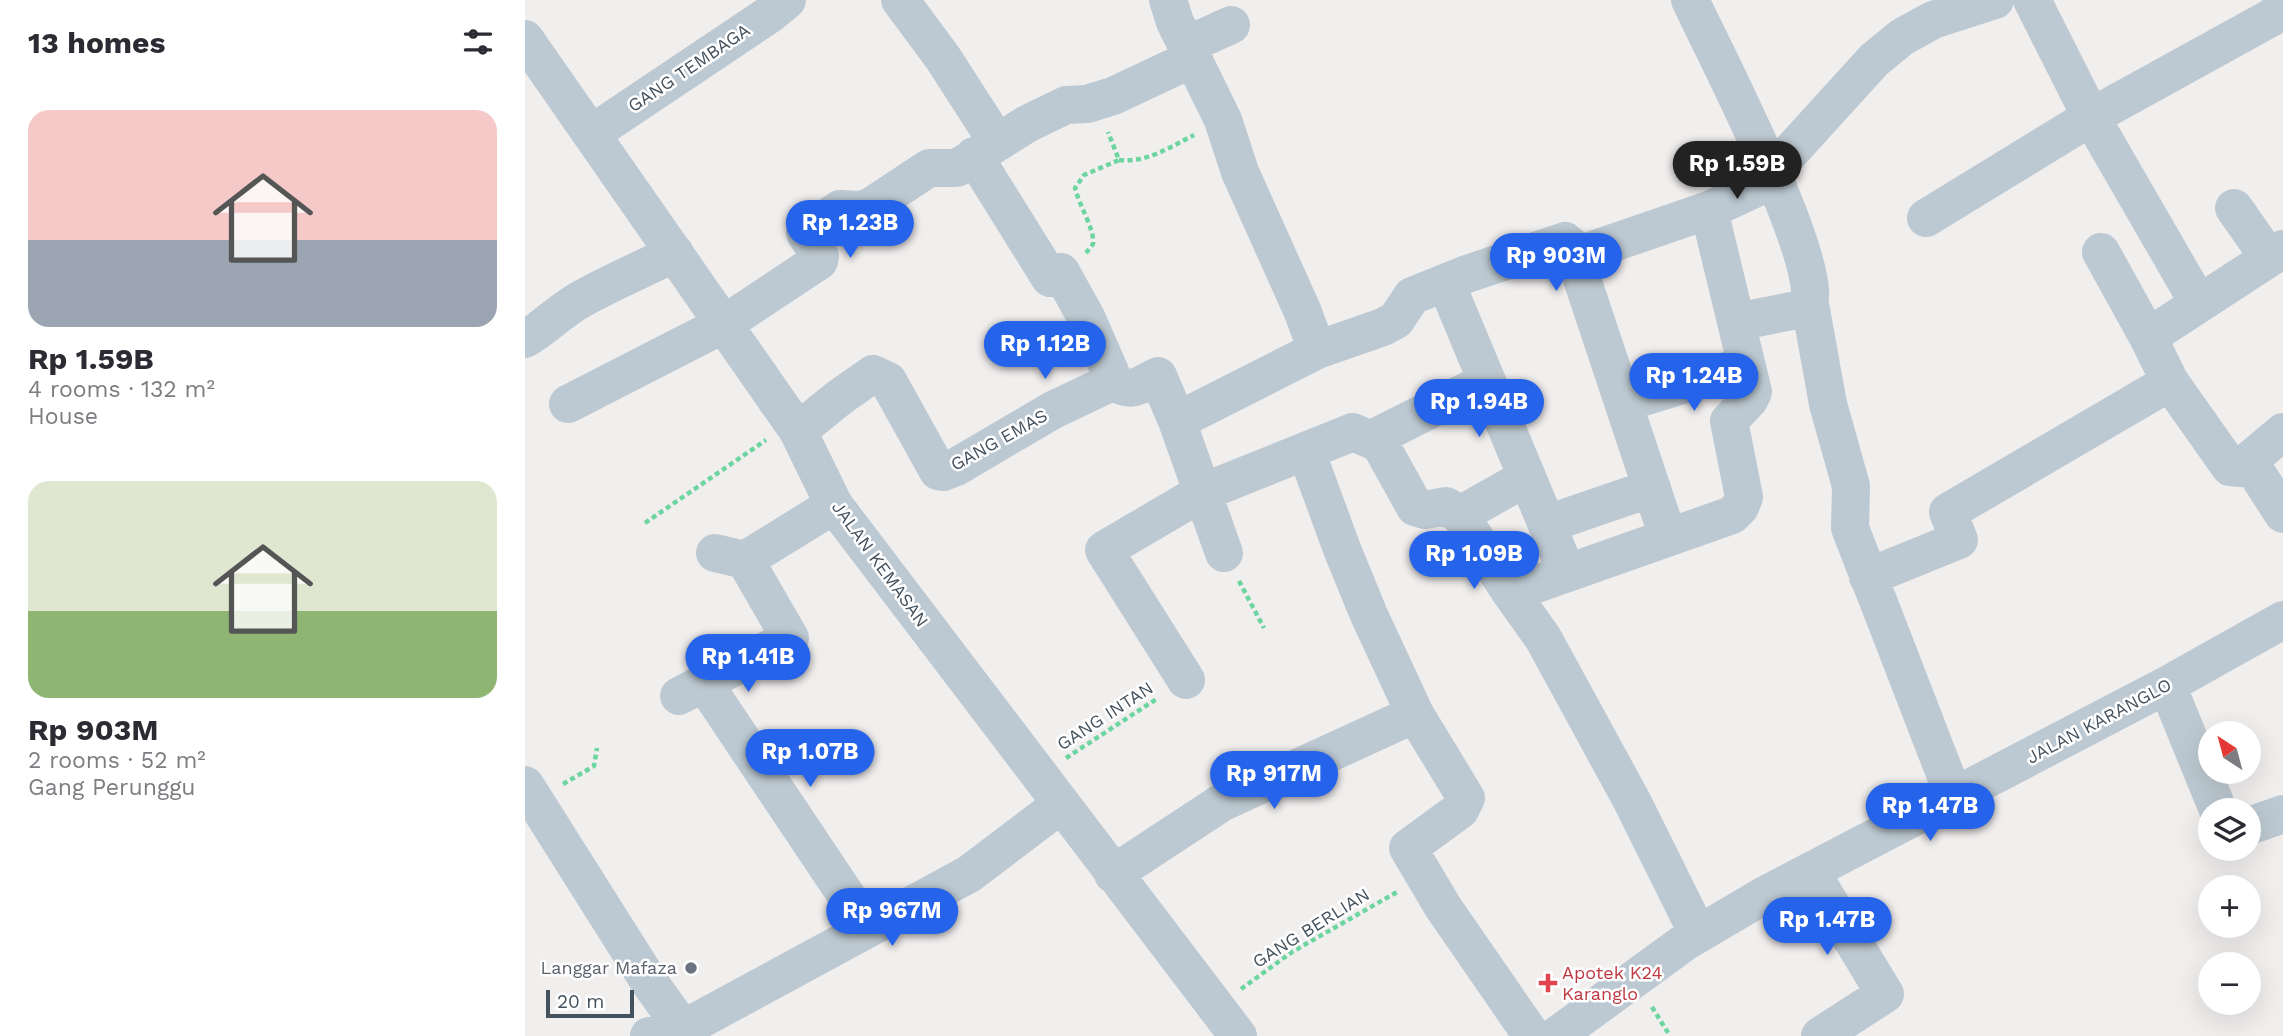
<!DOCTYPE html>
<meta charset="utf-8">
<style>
:root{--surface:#fff;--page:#f7f7f7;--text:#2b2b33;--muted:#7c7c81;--accent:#2563eb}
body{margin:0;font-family:"Work Sans",sans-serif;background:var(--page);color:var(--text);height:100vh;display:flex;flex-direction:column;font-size:26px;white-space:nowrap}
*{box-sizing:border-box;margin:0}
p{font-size:23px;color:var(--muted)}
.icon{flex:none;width:38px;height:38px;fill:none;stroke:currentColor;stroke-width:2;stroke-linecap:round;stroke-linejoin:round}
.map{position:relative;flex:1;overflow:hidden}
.side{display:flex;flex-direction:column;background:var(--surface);width:525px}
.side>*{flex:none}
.needle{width:46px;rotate:324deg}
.tools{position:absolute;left:1673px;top:721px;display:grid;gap:14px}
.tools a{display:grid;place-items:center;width:63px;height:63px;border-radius:50%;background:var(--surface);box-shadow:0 7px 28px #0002;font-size:35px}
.scale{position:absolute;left:21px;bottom:18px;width:88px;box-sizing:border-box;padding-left:7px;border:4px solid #44525e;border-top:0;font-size:19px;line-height:24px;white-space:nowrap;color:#44525e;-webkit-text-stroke:5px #fff;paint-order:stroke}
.price{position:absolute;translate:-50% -60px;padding:0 16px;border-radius:24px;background:var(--accent);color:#fff;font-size:23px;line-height:46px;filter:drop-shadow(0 2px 4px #0008)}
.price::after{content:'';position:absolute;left:50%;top:42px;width:21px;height:16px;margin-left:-10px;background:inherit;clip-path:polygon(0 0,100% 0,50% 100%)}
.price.selected{background:#222;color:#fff}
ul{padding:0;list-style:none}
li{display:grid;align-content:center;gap:14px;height:371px;padding:0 28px}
li span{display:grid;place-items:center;height:217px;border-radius:21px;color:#555}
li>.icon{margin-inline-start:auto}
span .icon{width:126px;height:126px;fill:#fffc;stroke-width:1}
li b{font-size:30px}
h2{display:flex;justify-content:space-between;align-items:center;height:84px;padding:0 28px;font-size:30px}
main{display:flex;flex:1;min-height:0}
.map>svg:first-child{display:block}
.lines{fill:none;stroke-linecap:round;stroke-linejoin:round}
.path{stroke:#6cd5a0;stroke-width:4.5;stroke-dasharray:5 3.5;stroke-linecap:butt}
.minor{stroke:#bdc9d2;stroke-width:38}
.worship-dot{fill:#6b7280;stroke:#fff;stroke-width:2.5}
.health-dot{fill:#e0444e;stroke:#fff;stroke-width:2.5}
.labels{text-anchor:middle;stroke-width:5;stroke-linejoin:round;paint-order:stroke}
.street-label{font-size:18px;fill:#44525e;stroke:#fff}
.worship-label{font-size:18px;fill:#5b616d;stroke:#fff;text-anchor:end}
.health-label{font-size:18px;fill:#be3a42;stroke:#fff;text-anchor:start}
</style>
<main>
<section class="side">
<h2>13 homes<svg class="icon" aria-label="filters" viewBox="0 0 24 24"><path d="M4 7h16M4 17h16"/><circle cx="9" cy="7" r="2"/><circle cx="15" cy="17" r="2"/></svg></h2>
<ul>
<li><span style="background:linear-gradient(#f6c9c9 60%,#9aa5b1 0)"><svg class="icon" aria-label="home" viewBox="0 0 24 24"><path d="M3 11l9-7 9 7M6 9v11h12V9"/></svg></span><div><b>Rp 1.59B</b><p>4 rooms · 132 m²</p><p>House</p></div></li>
<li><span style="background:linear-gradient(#dfe7d0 60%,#8fb573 0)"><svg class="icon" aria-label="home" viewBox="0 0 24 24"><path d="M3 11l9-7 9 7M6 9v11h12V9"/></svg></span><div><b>Rp 903M</b><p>2 rooms · 52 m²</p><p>Gang Perunggu</p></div></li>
</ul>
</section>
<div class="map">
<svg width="1758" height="1036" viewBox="0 0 1758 1036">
<rect width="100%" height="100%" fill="#f1eeee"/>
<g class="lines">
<path class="path" d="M594,160C622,163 645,147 669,135
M561,253L568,244C570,230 554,205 550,188L559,175L594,160L583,132
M120,523L241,440
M714,581L739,628
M541,758L633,698
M38,784L69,766L72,748
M716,989L767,952L872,892
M1127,1007L1145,1036"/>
<path class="minor" d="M375,0L418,58L472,142
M643,0L650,22L698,120L715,172L777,310L792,350L652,421
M1165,0C1185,43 1306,275 1282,308L1211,322
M1507,0L1566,117L1674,304
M0,39L273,431L309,505L713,1036
M662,45L706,25
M66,134L245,14L262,0
M449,156L525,278L536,272L562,319L589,381
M1709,208L1744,258
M1184,210L1231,188L1239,181L1349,60L1377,37L1408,20L1470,0
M1401,218L1566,117L1751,15L1758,0
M1758,249L1623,337L1645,382L1705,467L1715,468L1758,432
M1576,252L1623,337
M921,283L1042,573
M1285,304L1303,404L1326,486L1325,528L1429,797
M0,339C18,329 33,313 53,301C84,283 118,269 150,253
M792,350L858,327L871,320L887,296L939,275L1040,241L1046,246L1143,537
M1099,403L1221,365
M43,404L199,324L294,261L295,256L280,233L315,209L336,210L345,207L404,168H432L502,124L541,105L562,104L588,96L669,58
M273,431L315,397L348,374L363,381L413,471L418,472L431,467L528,410L589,381C607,395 615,384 633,376L652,421L699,553
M847,439L962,381
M781,451L817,549L844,615L890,714L941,798L935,810L883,848L918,907L1007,1036
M1724,461L1758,514
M935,515L1002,477
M1022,524L1127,488
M220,560L309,505
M1343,577L1434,540L1423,512L1645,382
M986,593L1018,638L1107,801L1173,934
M661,680L579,550L676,493L828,432L855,444L890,507L900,510L921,506L935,515L986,593L1207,515L1215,507L1219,497L1204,421L1224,400L1228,392L1184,210L1050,256
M179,683L343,928
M1642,685L1693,810
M154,696L265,638L220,560L190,553
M0,785L125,983L158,1029
M1724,826L1758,814
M1286,872L1360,994L1295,1036
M588,874L696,803L890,714
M124,1036L158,1029L444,874L535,805
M1031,1036L1160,942L1238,896L1642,685L1758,620"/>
</g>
<circle class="worship-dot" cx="166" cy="968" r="7"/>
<path class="health-dot" d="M1019.5 972.5h7v7h7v7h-7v7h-7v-7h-7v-7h7z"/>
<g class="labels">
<g class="street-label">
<text transform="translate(164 68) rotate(-34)" y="6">GANG TEMBAGA</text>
<text transform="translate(474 440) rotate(-29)" y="6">GANG EMAS</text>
<text transform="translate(355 564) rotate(54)" y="6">JALAN KEMASAN</text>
<text transform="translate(580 716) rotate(-33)" y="6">GANG INTAN</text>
<text transform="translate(1574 721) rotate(-28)" y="6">JALAN KARANGLO</text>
<text transform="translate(786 928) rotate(-32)" y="6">GANG BERLIAN</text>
</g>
<g class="worship-label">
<text x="152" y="974">Langgar Mafaza</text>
</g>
<g class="health-label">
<text x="1037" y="979">Apotek K24<tspan x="1037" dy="21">Karanglo</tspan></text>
</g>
</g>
</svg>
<div class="tools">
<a><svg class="needle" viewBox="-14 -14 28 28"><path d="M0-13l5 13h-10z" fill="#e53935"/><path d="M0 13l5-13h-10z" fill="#7c7c81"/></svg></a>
<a><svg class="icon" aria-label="layers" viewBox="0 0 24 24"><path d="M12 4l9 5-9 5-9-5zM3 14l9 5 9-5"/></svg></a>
<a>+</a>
<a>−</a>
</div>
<div class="scale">20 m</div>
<b class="price selected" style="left:1212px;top:201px">Rp 1.59B</b>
<b class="price" style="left:325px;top:260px">Rp 1.23B</b>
<b class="price" style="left:1031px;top:293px">Rp 903M</b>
<b class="price" style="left:520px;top:381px">Rp 1.12B</b>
<b class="price" style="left:1169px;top:413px">Rp 1.24B</b>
<b class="price" style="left:954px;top:439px">Rp 1.94B</b>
<b class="price" style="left:949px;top:591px">Rp 1.09B</b>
<b class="price" style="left:223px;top:694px">Rp 1.41B</b>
<b class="price" style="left:285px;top:789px">Rp 1.07B</b>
<b class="price" style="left:749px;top:811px">Rp 917M</b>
<b class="price" style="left:1405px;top:843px">Rp 1.47B</b>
<b class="price" style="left:367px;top:948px">Rp 967M</b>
<b class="price" style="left:1302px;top:957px">Rp 1.47B</b>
</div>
</main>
